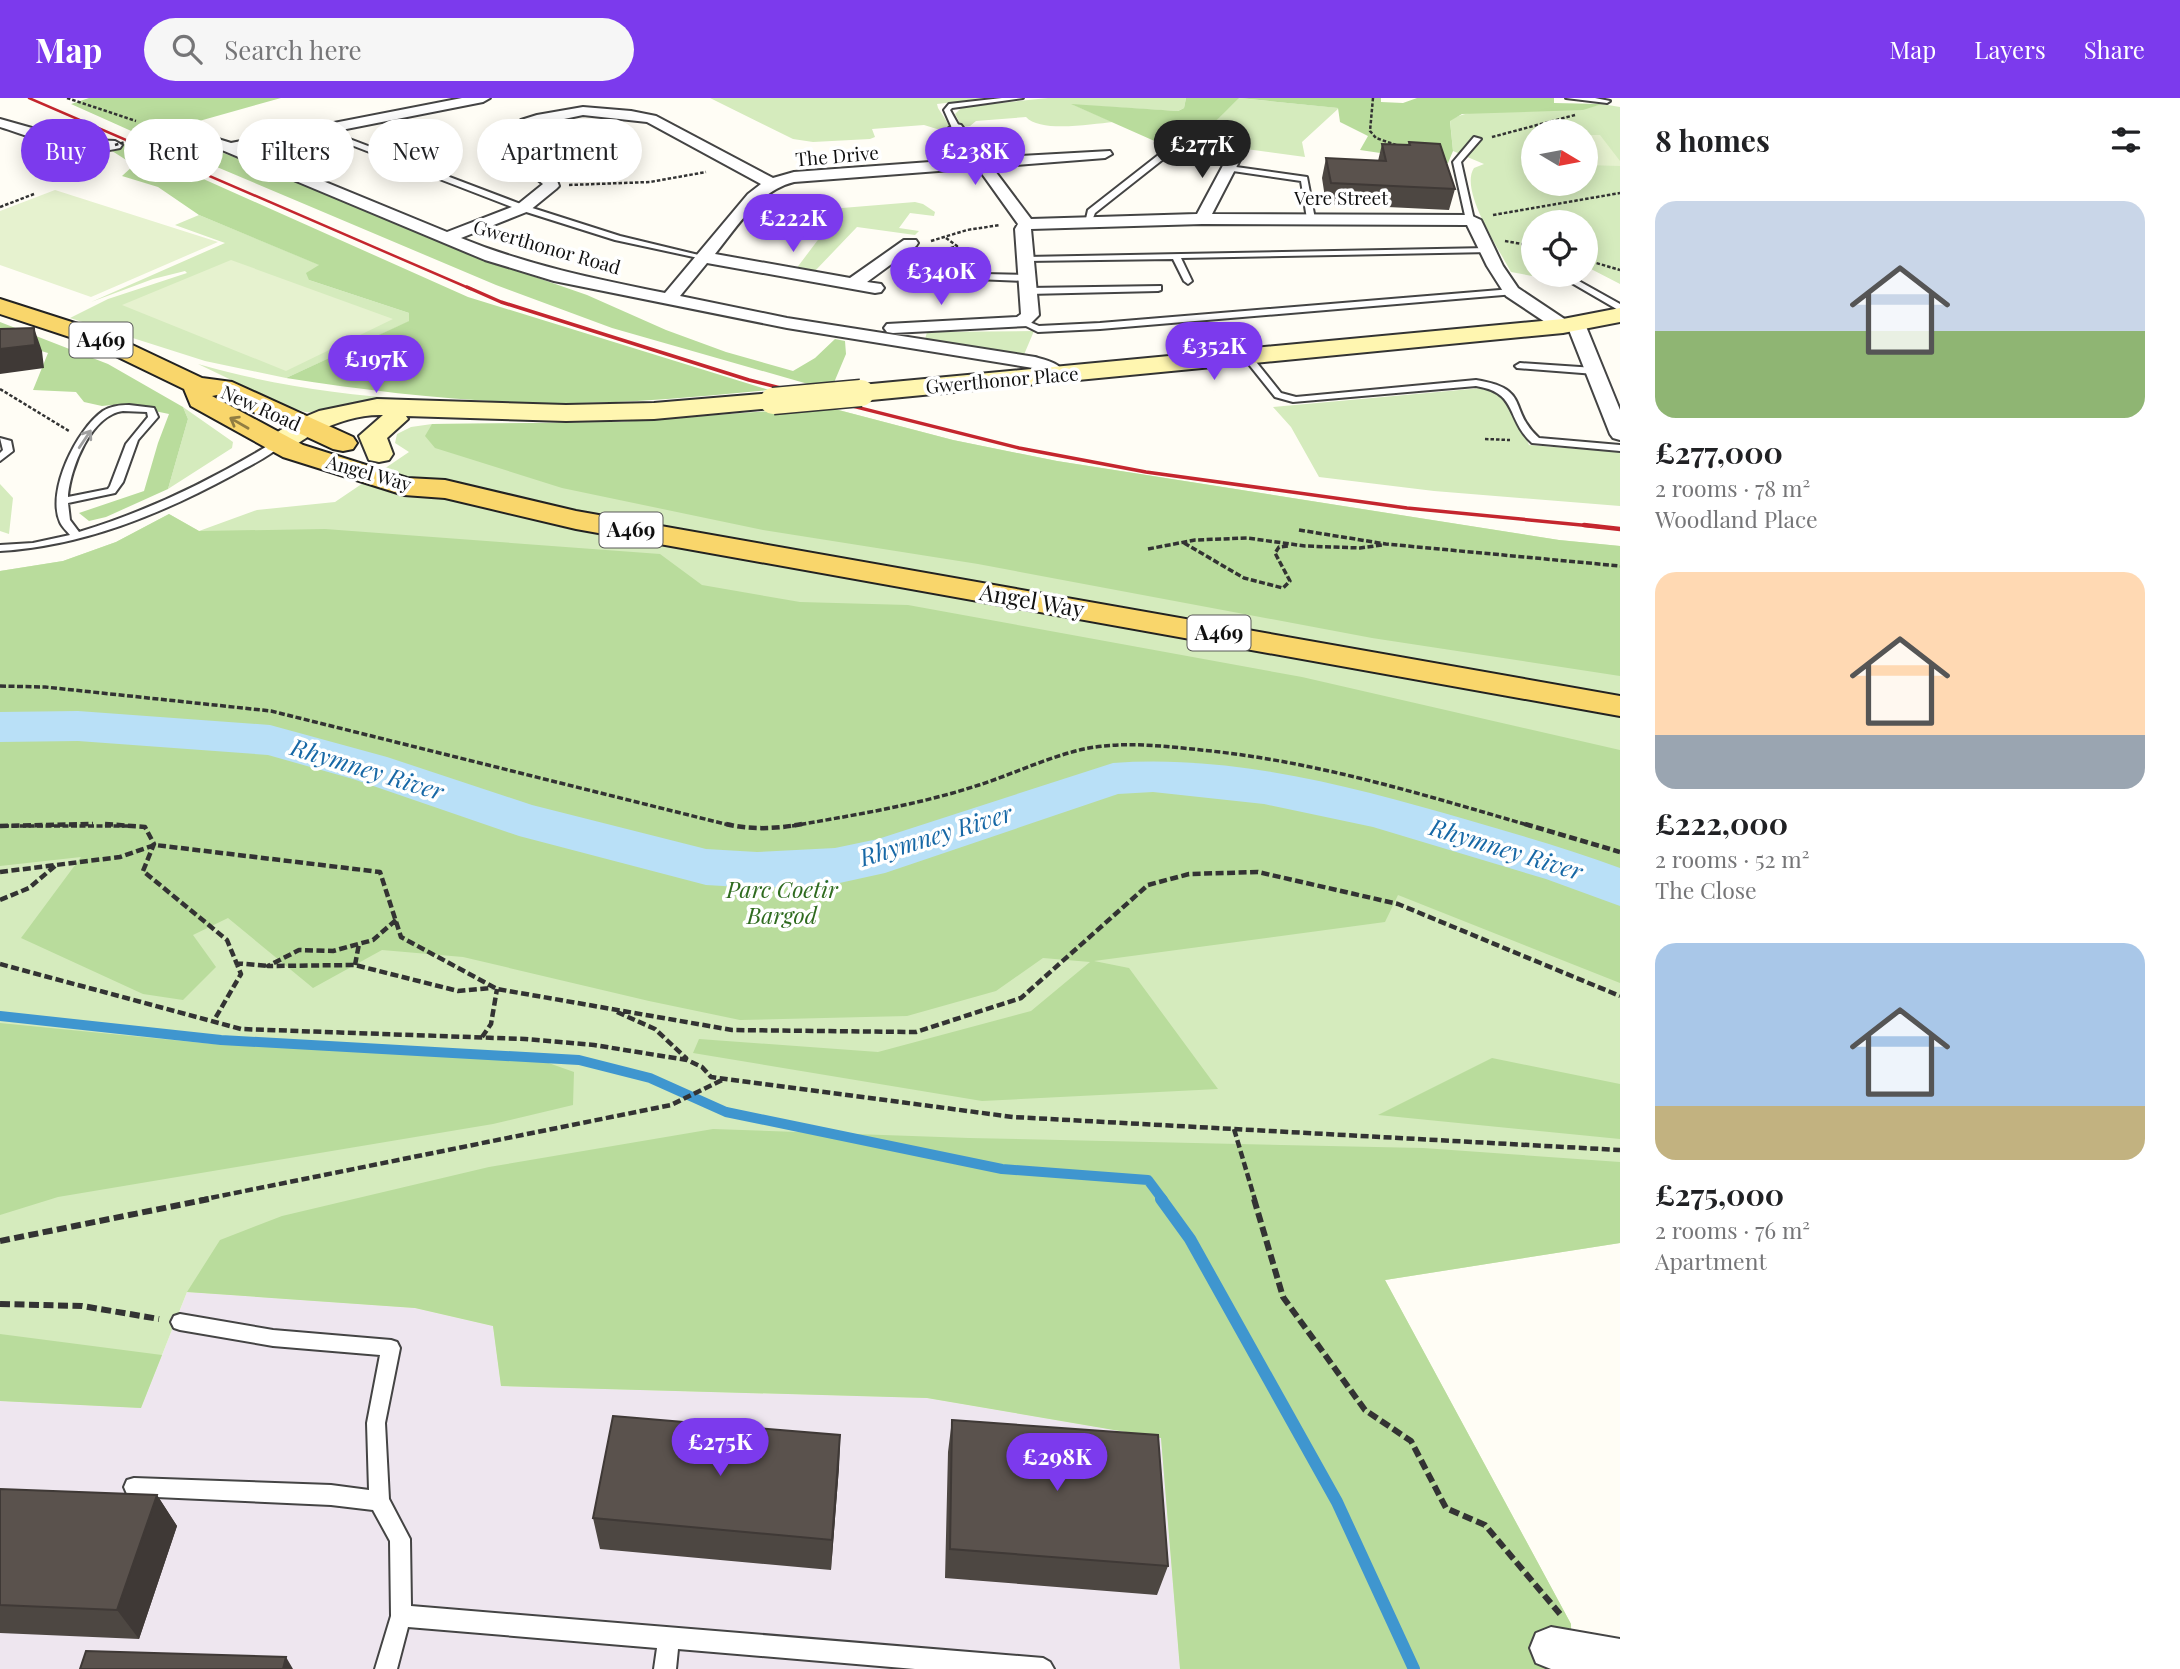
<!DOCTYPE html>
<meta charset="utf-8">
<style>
:root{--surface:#fff;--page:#f6f6f6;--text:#202124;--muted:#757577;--accent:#7c3aed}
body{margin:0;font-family:"Playfair Display",serif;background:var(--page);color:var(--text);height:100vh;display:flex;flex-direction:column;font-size:26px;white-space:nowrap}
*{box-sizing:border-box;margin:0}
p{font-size:23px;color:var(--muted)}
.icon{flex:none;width:38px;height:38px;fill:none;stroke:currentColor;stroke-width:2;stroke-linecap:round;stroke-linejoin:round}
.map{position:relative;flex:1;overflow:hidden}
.details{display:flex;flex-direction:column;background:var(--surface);width:560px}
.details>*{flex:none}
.top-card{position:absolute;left:21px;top:21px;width:665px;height:63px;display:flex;gap:14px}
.needle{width:46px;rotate:100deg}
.controls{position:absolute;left:1521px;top:21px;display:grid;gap:14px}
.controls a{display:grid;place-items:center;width:77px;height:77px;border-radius:50%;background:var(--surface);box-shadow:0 4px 18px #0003;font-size:35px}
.price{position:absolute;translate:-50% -60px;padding:0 16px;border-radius:24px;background:var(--accent);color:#fff;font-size:23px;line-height:46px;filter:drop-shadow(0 2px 4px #0008)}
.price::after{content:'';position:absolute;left:50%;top:42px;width:21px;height:16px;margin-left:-10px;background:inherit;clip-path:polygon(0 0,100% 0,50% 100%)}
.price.selected{background:#222;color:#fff}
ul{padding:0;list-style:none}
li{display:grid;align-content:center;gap:14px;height:371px;padding:0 35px}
li span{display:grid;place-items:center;height:217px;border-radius:21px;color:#555}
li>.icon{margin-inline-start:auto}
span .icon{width:126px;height:126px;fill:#fffc;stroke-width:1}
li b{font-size:30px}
h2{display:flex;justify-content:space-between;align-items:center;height:84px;padding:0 35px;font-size:30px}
.tag{padding:0 24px;border-radius:32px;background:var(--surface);box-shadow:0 4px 18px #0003;font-size:24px;line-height:63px}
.tag.selected{background:var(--accent);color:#fff}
header{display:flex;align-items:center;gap:42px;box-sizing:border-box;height:98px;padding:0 35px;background:var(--accent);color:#fff}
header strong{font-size:33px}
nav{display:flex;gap:38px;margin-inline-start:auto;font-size:24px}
.search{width:490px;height:63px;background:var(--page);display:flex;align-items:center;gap:18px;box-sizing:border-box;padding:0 24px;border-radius:38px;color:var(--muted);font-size:26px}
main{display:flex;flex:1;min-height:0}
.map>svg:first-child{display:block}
.industrial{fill:#eee6ef}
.green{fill:#d5ebbd;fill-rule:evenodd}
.forest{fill:#b9dc9c}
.pitch{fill:#e6f2cf}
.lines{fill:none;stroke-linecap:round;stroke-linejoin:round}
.stream-far1{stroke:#3f96cf;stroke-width:10}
.stream{stroke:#3f96cf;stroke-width:12}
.river{fill:#b9e0f7;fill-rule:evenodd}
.lane-casing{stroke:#444;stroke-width:4}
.street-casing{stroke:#444;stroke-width:4}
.secondary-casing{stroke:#333;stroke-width:4}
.primary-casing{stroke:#222;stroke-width:4}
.path-far3{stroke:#333;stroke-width:2.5;stroke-dasharray:3.5 2;stroke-linecap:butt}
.path-far2{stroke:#333;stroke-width:3.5;stroke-dasharray:6 2.5;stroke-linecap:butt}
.path-far1{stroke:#333;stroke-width:4.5;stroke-dasharray:8 3.5;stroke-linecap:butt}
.path{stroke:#333;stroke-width:6;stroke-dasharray:10 4.5;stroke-linecap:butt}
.lane{fill:#fff;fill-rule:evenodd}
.street{fill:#fff;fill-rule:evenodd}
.secondary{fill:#fff6b0;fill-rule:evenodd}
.primary{fill:#f9d66b;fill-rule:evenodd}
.rail-far2{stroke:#c4262e;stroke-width:2.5}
.rail-far1{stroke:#c4262e;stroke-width:3.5}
.rail{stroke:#c4262e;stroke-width:4.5}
.secondary-bridge-casing{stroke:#333;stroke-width:29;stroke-linecap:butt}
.path-bridge{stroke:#333;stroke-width:2.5;stroke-dasharray:3.5 2;stroke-linecap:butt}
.secondary-bridge{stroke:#fff6b0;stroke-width:26}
.wall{fill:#4d4742}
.shaded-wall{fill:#3f3936}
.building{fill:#5a524d;stroke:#3f3936;stroke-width:2}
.oneway{stroke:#917d42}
.oneway2{stroke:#a0a0a0}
.labels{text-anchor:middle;stroke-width:7;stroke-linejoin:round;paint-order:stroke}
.far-street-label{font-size:19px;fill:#111;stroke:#fff}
.shield{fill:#fff;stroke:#585858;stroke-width:2}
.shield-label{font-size:21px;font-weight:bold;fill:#111}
.street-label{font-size:23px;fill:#111;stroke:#fff}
.park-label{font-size:23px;font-style:italic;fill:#2f6b1f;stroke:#fff}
.water-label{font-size:24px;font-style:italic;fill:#1768a6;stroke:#fff}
</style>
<header>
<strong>Map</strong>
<div class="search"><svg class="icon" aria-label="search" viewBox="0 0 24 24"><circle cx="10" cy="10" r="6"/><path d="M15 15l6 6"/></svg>Search here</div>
<nav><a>Map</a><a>Layers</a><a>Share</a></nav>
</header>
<main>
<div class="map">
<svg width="1620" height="1571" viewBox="0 0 1620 1571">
<rect width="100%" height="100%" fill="#fffdf5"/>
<path class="industrial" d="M187,1194L415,1210L493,1228L501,1288L927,1300L1161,1340L1180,1571H0V1303L141,1310Z"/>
<path class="green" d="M710,0H989L937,6L938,10L951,30L937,31L924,27L872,31L875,39L870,41L813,44L793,41Z
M1048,0H1186L1184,10L1178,13L1074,7L1113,24C1092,26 1040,35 1026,19L976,23L970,28L962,29L955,16L962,9Z
M1238,0L1339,10L1302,44L1305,59L1246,51L1240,57L1181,49L1216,22Z
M1602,6L1620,9V186L1591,171L1586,172V124H1533V177H1536L1532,178L1511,174C1499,151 1459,92 1474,70L1484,66L1453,53L1450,22C1488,1 1555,20 1602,6ZM1533,33H1586V86H1533Z
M915,104L923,106L935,114L934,118L910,115L899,130L919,133L915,137L857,129L814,174L796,171L842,110Z
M199,117L320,167L309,182L409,215L410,223L286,280L205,263L70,220L108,201L187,175L185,173L153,181L91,204L225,145L175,127Z
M1034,233L1023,259L924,245L927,234Z
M198,266C267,286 340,297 412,301L367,305L319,315L305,314L286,308Z
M1482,290C1513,295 1517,321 1529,347L1620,354V408L1434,393L1319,379L1291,329L1273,309Z
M183,309L233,344L232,350L168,391L188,321Z
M827,309L953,342L1057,363L1559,442L1620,448V1145L1385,1182L1571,1526L1180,1571L1161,1340L927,1300L501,1288L493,1228L415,1210L187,1194L141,1310L0,1303V473L63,463L116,444L169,416L199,433L257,412L335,404L409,354L395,345L397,336L411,329L432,326L622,324Z
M0,386L13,400L9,436L0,433Z"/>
<path class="forest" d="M89,0H281L185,27L168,28L138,36L71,6Z
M1186,0H1239C1220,18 1195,49 1168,49L1071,6L1178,13L1184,10Z
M1239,0H1381V4L1403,5L1417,0H1554V5L1602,6L1583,12L1462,16L1450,23L1453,53L1448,65L1360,52L1368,38L1340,24L1338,10Z
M170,35L298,83L512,171L587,197L666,232L726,254L793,273L815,260L835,241L845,243L846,256L833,287L815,288L612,230L496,187L148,40Z
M125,46L468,199L769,292C717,297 666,302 615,304C505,309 395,297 286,280L409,223V215L309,182L306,175L319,167L199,117L158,89L122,78L134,67L109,51Z
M0,224L108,266L183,309L188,321L168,391L106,419L89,423L79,415L144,393L158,345L169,316L121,306L102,308L84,304L76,294L33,292L48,255L0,241Z
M827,309L953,342L1057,363L1559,442L1620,448V578L1372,540L978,466L763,432L562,390L435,350L425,338L432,326L622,324Z
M169,416L199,433L325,431L660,456L702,487L800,504L908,507L1302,579L1620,652V885L1398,797L1385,824L1094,863L1129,870L1218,991L982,1003L693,955L699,941L878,954L1031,913L1090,864L1043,860L996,893L907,918L740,922L649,903L463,859L382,852L313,890L228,820L193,837L216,869L183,902L143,896L21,840L81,759L0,768V473L63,463L116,444Z
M0,925L213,946L540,962L574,974L573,1007L493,1026L58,1099L0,1117Z
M1492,960L1620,986V1041L1378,1017Z
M713,1031L969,1040L1423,1050L1620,1064V1145L1385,1182L1571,1526L1572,1571H1180L1161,1340L927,1300L501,1288L493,1228L415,1210L187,1194L220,1142L282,1118L489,1069Z
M0,1236L162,1257L141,1310L0,1303Z"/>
<path class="pitch" d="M1586,37H1600L1620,63V68L1586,67Z
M55,92L218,144L91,199L0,167V113Z
M231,162L393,221L286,273L122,207Z"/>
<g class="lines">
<path class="stream-far1" d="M0,918L221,942L579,962L650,980L726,1014L1002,1071L1148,1082L1163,1102"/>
<path class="stream" d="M1161,1101L1190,1141L1337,1404L1414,1571"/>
<path class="river" d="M78,613L270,627L387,659L532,707L706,751L757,754L835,750L878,741L1113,665C1232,656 1354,689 1468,722C1519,737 1570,751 1620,770V808L1546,781L1373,729L1264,706L1153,694L1118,696L885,775L835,786L757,790L706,787L519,738L353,681L268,657L78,643L0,644V614Z"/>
<defs>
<path id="lane" d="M1002,0H1023L952,10L950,12L960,30L956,32L952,30L944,12L949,6Z
M1566,0H1595L1610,3L1607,5Z
M318,29L526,108L620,138L707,159L703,161L615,142L520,112L315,33Z
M1474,39L1481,41L1461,64L1474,122L1470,124L1466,122L1453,64Z
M1179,50L1238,60L1234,62L1171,55L1095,115L1091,125H1085L1088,112L1166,51Z
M1229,68L1307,79L1315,121L1311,123L1307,121L1301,83L1226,72V68Z
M1488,150H1491V154L1181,160L1192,183L1188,186L1184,183L1173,161L1026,163L1022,161L1026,159Z
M938,159L945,161L936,175L1027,177L1031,180L1027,183L927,179L926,177Z
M1558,177H1568L1620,206V213Z
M1161,188V192L1158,193L1028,196L1024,193L1028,190Z
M1512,191L1516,194L1515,196L1100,231L1038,234L1018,224L1022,221L1039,228L1100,225Z
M1243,255H1249L1281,295L1296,299L1476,282C1532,291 1507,311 1539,340L1620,347V353L1532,345C1505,320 1519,295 1476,288L1293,304L1275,299L1243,259Z
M1520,265L1595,270L1600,273L1595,276L1517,270L1515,268Z
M129,307L154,310L158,319L138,342L123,384L115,395L68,405L70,422L79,434C149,413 213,381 274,344L283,346C269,359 249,368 233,377C161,416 83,448 0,453V447L33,445L70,437C67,433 62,429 60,424C46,393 77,331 103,313C111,308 120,307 129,307ZM123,313L147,314L148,319L126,346L110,388L108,391L68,399C70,370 91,317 123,313Z
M0,340L11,343L13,353L0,363V355L3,352Z
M180,1216L273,1232L391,1242L397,1244L400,1250L385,1325L389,1401L410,1441L411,1508L1043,1560L1050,1564L1054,1571H915L678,1551L676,1571H654L657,1550L408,1529L397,1571H375L391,1518L390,1443L373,1412L331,1407L134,1398L127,1396L124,1389L127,1382L134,1380L331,1387L369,1392L367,1325L380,1257L273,1248L180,1232L174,1230L171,1224L174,1218Z"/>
<path id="street" d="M462,0H490L483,4L245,51L447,134L517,107L543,86L501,53L499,45L521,22L537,17L583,9L631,13L656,18L773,80L794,74L971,61L949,30L956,26L961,27L986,60L1110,53L1112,56L1105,60L992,69L1031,121L1197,116L1227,60L1234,56L1241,60L1212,116L1470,117L1481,122L1503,168L1518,190L1569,224L1576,221L1585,226L1620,312V342L1613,340L1610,336L1569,232H1557L1506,198L1487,168L1467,127L1202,126L1031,131L1039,217L1028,228L893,235L887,234L884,230L887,226L1017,219L1021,216L1015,131L1018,126L978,70L794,84C758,93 738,128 715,156L850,180L904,142H916L918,145L916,148L867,184L881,186L884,190L881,194L875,195L707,165L680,198L787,220L1035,259C1049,263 1059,265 1067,277L1058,283L1033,270L787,230L554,183L485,162L198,42L173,35L151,40L144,36L146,33L173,27L231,45ZM583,17L647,24L761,86L748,96L665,195C595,181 527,167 461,140L529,113L556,91L559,88L556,80L515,51L513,46L531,28Z
M0,21L71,41L115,43L122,47L120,50C80,60 38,41 0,29Z
M1551,1529L1620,1541V1571H1551L1536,1565L1530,1550L1536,1535Z"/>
<path id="secondary" d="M1620,210V224L1563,235L861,303L852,301L848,295L852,289L861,287L1563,221Z
M773,295L782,297L786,303L782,309L654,321L566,323L406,318L408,321L387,340L393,356L389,362L379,364L369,362L359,338L383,317C362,316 337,324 318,333C301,341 289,357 268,352L264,346L268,340L295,323L319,313L377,301L566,307L654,305Z"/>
<path id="primary" d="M0,201L109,236L202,280L232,284L353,339L357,345L353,351L343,353L333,351L217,297L212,298L303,347L407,380L445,382L576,413L1620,598V618L576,431L445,400L404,397L283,359L191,308L184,291L91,246L0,216Z"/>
</defs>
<use href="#lane" class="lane-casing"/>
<use href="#street" class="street-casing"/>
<use href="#secondary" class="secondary-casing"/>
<use href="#primary" class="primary-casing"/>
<path class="path-far3" d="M67,0L136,23
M1373,0L1370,33L1376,40L1399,48
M1492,39L1575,17
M569,87L650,84L706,74
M0,109L34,96
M1493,117L1620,95
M946,140L957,148L951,150
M931,143L967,132L1000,127
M1505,143L1533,148
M1586,162L1620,172
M0,291L69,333
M1485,341L1510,342"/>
<path class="path-far2" d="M1299,432L1386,446L1620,468
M1184,445L1244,480L1283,490L1290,483L1275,455L1279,449L1289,448
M1148,451L1195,442L1247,440L1305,448L1360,450L1382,447
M0,588L45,589L271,613L733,728
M3,728H130
M792,728C854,717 918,707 979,687C1013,676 1048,659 1084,651C1121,643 1164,648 1201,652C1315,663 1421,696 1531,728"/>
<path class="path-far1" d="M105,726L145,729L154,746L143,773L227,842L241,876L213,924
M726,726C751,732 776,731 802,726
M1525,726L1620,754
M0,728L93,726
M0,774L120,759L155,747L380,774L401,839L497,891L732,932L916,934L1021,900L1148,787L1189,776L1258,774L1398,806L1620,898
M0,802L29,790L55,768
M396,822L373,842L333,853L299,852L268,868L355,867L458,893L492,890
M235,865L268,868
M0,866L241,931L525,941L594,947L687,962L702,969L711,979L1013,1019L1620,1052
M355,867L359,846
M617,914L655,931L687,961
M482,939L491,926L497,891
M1234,1031L1255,1102
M200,1102L671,1007L722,982"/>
<path class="path" d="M1254,1101L1283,1199L1365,1312L1411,1343L1446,1410L1485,1427L1560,1516
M0,1143L209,1101
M0,1206L82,1208L159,1221"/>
<use href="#lane" class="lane"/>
<use href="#street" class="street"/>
<use href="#secondary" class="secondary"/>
<use href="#primary" class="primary"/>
<path class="rail-far2" d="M29,0L471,191"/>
<path class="rail-far1" d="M467,189L501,204L749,282L1019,350L1146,374L1407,410L1602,429"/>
<path class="rail" d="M1584,427L1620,431"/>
<defs>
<path id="secondary-bridge" d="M773,303L861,295"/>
</defs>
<use href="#secondary-bridge" class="secondary-bridge-casing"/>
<path class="path-bridge" d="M115,47L151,36"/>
<use href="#secondary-bridge" class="secondary-bridge"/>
</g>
<path class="wall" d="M1409,44L1455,91L1449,112L1326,106L1322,80L1326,60L1378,63L1382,46L1408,47Z
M952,1322L1168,1468L1157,1497L945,1480L948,1354Z
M840,1337L839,1369L831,1472L600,1451L593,1420Z
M0,1391L157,1397L177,1428L139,1541L0,1535Z"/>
<path class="shaded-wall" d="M34,230L42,253L44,270L0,276V251Z
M840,1337L839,1369L831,1472L832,1442Z
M157,1397L177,1428L139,1541L117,1512Z
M286,1559L293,1571H283Z"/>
<path class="building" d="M1409,44L1440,46L1455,91L1331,85L1326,60L1386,63L1382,46L1410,47Z
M34,230L35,247L0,251V231Z
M613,1318L840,1337L832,1442L593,1420Z
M952,1322L1158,1337L1168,1468L950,1451Z
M0,1391L157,1397L117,1512L0,1507Z
M86,1553L286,1559L283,1571H80Z"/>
<defs><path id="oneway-shaft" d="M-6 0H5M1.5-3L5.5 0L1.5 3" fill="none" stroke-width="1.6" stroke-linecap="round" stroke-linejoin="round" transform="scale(1.75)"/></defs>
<use class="oneway" href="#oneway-shaft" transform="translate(239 325) rotate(-150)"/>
<use class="oneway2" href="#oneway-shaft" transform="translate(85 341) rotate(-56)"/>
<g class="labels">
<g class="far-street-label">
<text transform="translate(837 58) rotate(-5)" y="7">The Drive</text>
<text x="1341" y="107">Vere Street</text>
<text transform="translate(547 149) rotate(16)" y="7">Gwerthonor Road</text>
<text transform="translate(1002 282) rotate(-5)" y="7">Gwerthonor Place</text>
<text transform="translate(261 310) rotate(24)" y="7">New Road</text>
<text transform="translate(369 375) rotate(16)" y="7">Angel Way</text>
</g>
<g class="shield">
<rect x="69.5" y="224.5" width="63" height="35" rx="5"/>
<rect x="599.5" y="414.5" width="63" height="35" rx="5"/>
<rect x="1187.5" y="517.5" width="63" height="35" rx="5"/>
</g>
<g class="shield-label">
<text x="101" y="249">A469</text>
<text x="631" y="439">A469</text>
<text x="1219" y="542">A469</text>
</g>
<g class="street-label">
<text transform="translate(1032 503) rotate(10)" y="8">Angel Way</text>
</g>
<g class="park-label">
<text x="782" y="800">Parc Coetir<tspan x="782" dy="26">Bargod</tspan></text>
</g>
<g class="water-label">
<text transform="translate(367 672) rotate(17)" y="8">Rhymney River</text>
<text transform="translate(936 738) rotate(-17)" y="8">Rhymney River</text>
<text transform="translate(1506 752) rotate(17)" y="8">Rhymney River</text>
</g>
</g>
</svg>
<div class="controls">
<a><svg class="needle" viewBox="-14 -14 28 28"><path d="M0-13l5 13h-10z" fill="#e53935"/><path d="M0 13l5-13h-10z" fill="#757577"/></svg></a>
<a><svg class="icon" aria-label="locate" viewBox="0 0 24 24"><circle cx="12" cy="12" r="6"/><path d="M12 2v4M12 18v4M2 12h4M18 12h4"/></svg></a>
</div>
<b class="price selected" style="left:1202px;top:82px">£277K</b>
<b class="price" style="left:975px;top:89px">£238K</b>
<b class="price" style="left:793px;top:156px">£222K</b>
<b class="price" style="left:941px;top:209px">£340K</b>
<b class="price" style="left:1214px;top:284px">£352K</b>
<b class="price" style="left:376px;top:297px">£197K</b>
<b class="price" style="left:720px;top:1380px">£275K</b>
<b class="price" style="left:1057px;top:1395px">£298K</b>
<div class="top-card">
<a class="tag selected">Buy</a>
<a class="tag">Rent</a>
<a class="tag">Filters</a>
<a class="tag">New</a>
<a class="tag">Apartment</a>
</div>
</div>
<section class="details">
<h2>8 homes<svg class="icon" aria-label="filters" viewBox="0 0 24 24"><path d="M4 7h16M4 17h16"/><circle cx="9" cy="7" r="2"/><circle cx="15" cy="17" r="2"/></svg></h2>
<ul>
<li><span style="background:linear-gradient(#c9d6e8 60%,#8fb573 0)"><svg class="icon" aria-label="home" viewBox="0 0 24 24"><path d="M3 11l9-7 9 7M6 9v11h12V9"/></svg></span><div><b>£277,000</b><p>2 rooms · 78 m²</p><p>Woodland Place</p></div></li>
<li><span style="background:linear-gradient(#ffd9b3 75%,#9aa5b1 0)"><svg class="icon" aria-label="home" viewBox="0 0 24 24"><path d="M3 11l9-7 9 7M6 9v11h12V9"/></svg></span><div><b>£222,000</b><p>2 rooms · 52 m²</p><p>The Close</p></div></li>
<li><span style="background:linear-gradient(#a9c7e8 75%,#c2b280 0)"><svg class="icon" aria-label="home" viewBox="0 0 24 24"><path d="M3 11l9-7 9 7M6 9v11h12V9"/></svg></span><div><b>£275,000</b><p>2 rooms · 76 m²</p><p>Apartment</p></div></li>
</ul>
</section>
</main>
